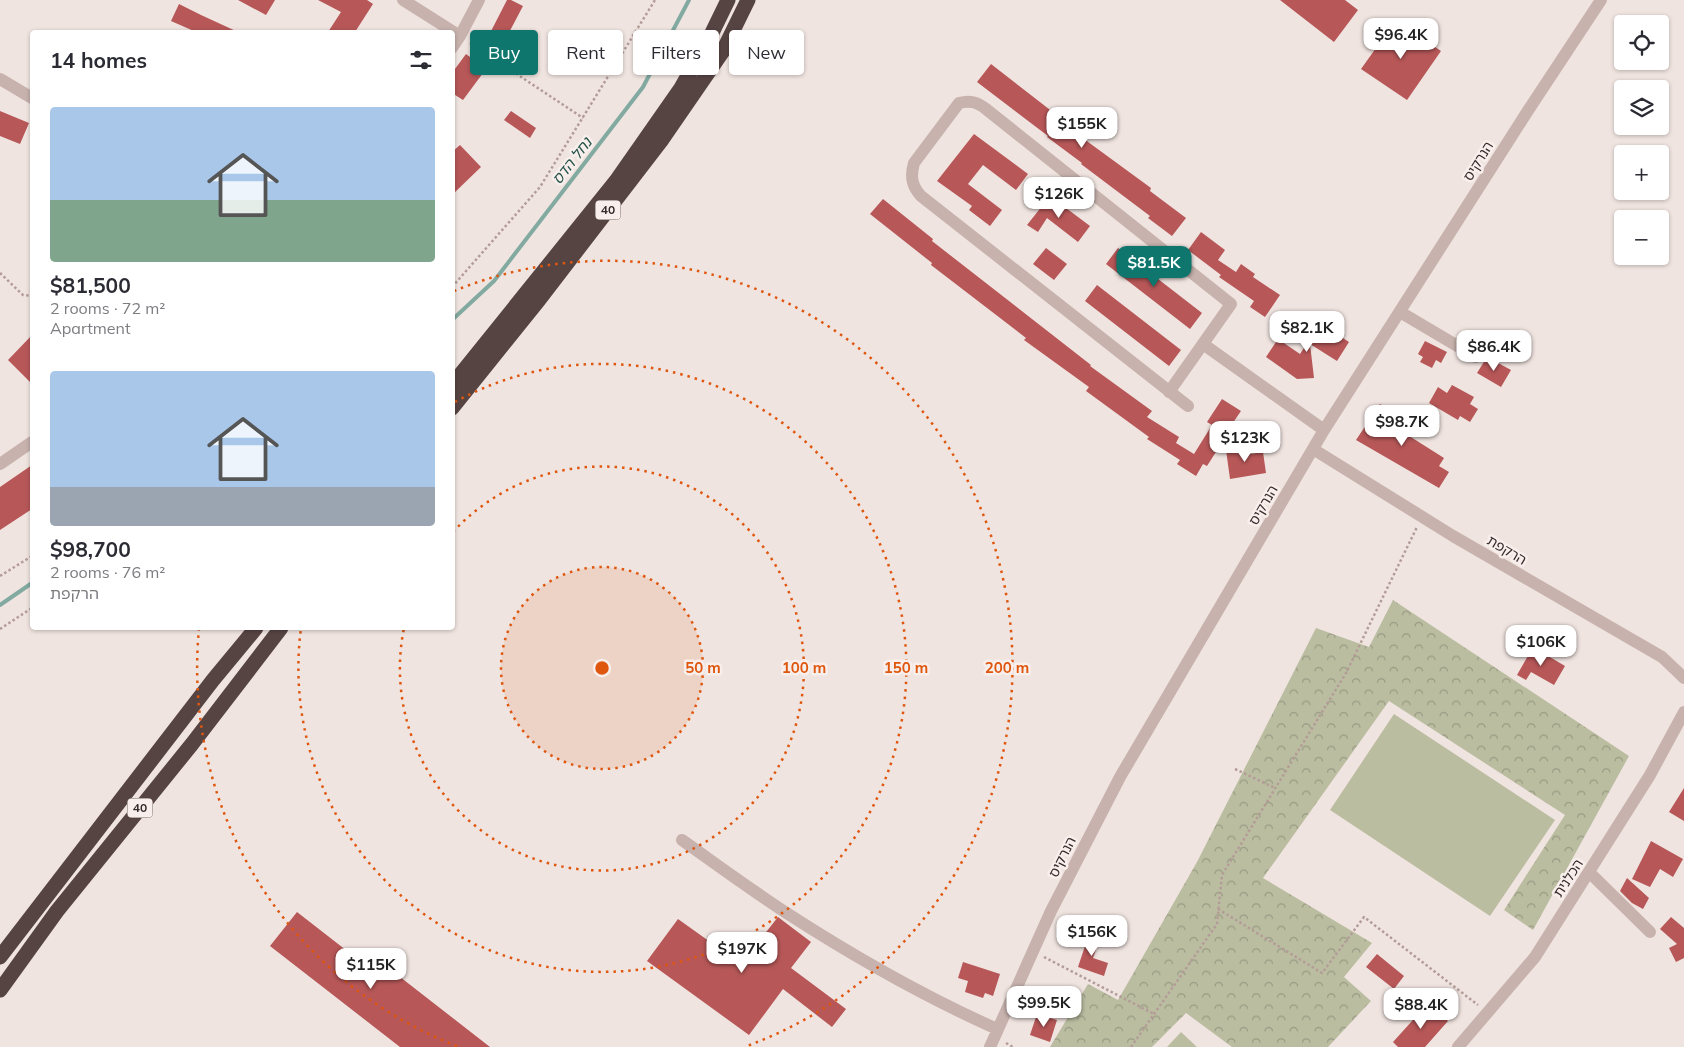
<!DOCTYPE html>
<meta charset="utf-8">
<style>
:root{--surface:#fff;--page:#f2f2f3;--text:#2b2b33;--muted:#7c7c81;--accent:#0f766e}
body{margin:0;font-family:Mulish,"Noto Sans Hebrew",sans-serif;background:var(--page);color:var(--text);height:100vh;display:flex;flex-direction:column;font-size:19px;white-space:nowrap}
*{box-sizing:border-box;margin:0}
p{font-size:16px;color:var(--muted)}
.icon{flex:none;width:28px;height:28px;fill:none;stroke:currentColor;stroke-width:2;stroke-linecap:round;stroke-linejoin:round}
.map{position:relative;flex:1;overflow:hidden}
.sheet{position:absolute;left:30px;top:30px;width:425px;height:600px;display:flex;flex-direction:column;background:var(--surface);border-radius:5px;box-shadow:0 1px 4px #0004}
.sheet>*{flex:none}
.guide{position:absolute;left:470px;top:30px;width:475px;height:45px;display:flex;gap:10px}
.buttons{position:absolute;left:1614px;top:15px;display:grid;gap:10px}
.buttons a{display:grid;place-items:center;width:55px;height:55px;border-radius:5px;background:var(--surface);box-shadow:0 1px 4px #0004;font-size:25px}
.price{position:absolute;translate:-50% -42px;padding:0 11px;border-radius:10px;background:#fff;color:#222;font-size:16px;line-height:32px;filter:drop-shadow(0 1px 2px #0008)}
.price::after{content:'';position:absolute;left:50%;top:30px;width:15px;height:11px;margin-left:-8px;background:inherit;clip-path:polygon(0 0,100% 0,50% 100%)}
.price.current{background:var(--accent);color:#fff}
ul{padding:0;list-style:none}
li{display:grid;align-content:center;gap:10px;height:265px;padding:0 20px}
li span{display:grid;place-items:center;height:155px;border-radius:5px;color:#555}
li>.icon{margin-inline-start:auto}
span .icon{width:90px;height:90px;fill:#fffc;stroke-width:1}
li b{font-size:21px}
h2{display:flex;justify-content:space-between;align-items:center;height:60px;padding:0 20px;font-size:21px}
.pill{padding:0 18px;border-radius:5px;background:var(--surface);box-shadow:0 1px 4px #0004;font-size:18px;line-height:45px}
.pill.current{background:var(--accent);color:#fff}
.map>svg:first-child{display:block}
.grass{fill:#bbbda1}
.park{fill:url(#park-crowns)}
.lines{fill:none;stroke-linecap:round;stroke-linejoin:round}
.stream{stroke:#82aaa1;stroke-width:4}
.building{fill:#b75758}
.path{stroke:#b39c97;stroke-width:2.5;stroke-dasharray:2.5 2.5;stroke-linecap:butt}
.minor{stroke:#c7b2ad;stroke-width:12}
.highway{stroke:#564443;stroke-width:15}
.ring{fill:none;stroke:#df570e;stroke-width:2.5;stroke-dasharray:2.5 5}
.labels{text-anchor:middle;stroke-width:5;stroke-linejoin:round;paint-order:stroke}
.shield{fill:#f8efec;stroke:#706665;stroke-width:1}
.shield-label{font-size:12px;font-weight:bold;fill:#362b2b}
.street-label{font-size:14px;fill:#362b2b;stroke:#f8efec}
.water-label{font-size:15px;font-style:italic;fill:#25534a;stroke:#f8efec}
.centre{fill:#df570e;stroke:#f8efec;stroke-width:2.5}
.ring-label{font-size:15px;text-anchor:middle;font-weight:bold;fill:#df570e;stroke:#f8efec;stroke-width:5;stroke-linejoin:round;paint-order:stroke}
</style>
<div class="map">
<svg width="1684" height="1047" viewBox="0 0 1684 1047">
<defs>
<pattern id="park-crowns" width="20" height="18" patternUnits="userSpaceOnUse" patternTransform="scale(1.25)"><rect width="20" height="18" fill="#bbbda1"/><path d="M2 6a3 3 0 1 1 6 0M12 15a3 3 0 1 1 6 0" fill="none" stroke="#999a83"/></pattern>
</defs>
<rect width="100%" height="100%" fill="#f0e4e0"/>
<path class="grass" d="M1394,714L1555,820L1490,916L1330,810Z
M1181,1032L1197,1047H1167Z"/>
<path class="park" d="M1393,600L1629,756L1533,930L1504,910L1565,815L1389,701L1263,878L1372,943L1344,977L1371,1001L1328,1047H1232L1186,1013L1152,1047H1050L1088,984L1118,1000L1197,862L1316,628L1369,647Z"/>
<g class="lines">
<path class="stream" d="M452,320L494,281L643,87L689,0
M0,605L32,583"/>
</g>
<path class="building" d="M238,0H275L266,15Z
M318,0H367L373,4L355,32H328L341,12Z
M507,0H511L523,6L503,44L488,37Z
M1280,0H1345L1358,10L1334,42Z
M179,4L201,15L238,32H196L171,21Z
M1396,20L1441,51L1407,100L1361,69Z
M466,54L486,69L463,100L452,93V73Z
M991,64L1085,137L1084,139L1151,188L1150,191L1186,218L1172,236L1148,218L1150,216L1081,164L1082,163L1047,137L1048,136L977,82Z
M0,111L29,123L20,144L0,136Z
M511,111L536,128L530,138L504,120Z
M974,134L1028,174L1016,190L983,165L968,184L1002,210L990,226L969,210L972,206L937,181Z
M460,145L481,167L452,195V152Z
M1050,196L1090,226L1078,242L1047,218L1038,232L1027,225Z
M883,199L933,239L932,241L1091,365L1090,366L1152,411L1147,417L1179,437L1176,443L1194,454L1212,425L1207,422L1222,399L1241,411L1213,452H1216L1207,466L1203,464L1196,476L1177,464L1180,460L1147,439L1149,437L1086,391L1089,387L1024,340L1026,338L931,265L932,263L870,214Z
M1201,232L1225,250L1218,260L1236,272L1241,264L1255,274L1253,277L1280,295L1265,317L1250,307L1254,301L1219,277L1221,275L1188,250Z
M1046,248L1067,264L1054,280L1033,264Z
M1118,248L1202,313L1190,329L1106,264Z
M1097,285L1181,350L1169,366L1085,301Z
M1320,323L1349,342L1337,361L1310,344L1314,378L1297,379L1266,357L1278,339L1300,354Z
M32,335V384L8,360Z
M1425,341L1447,352L1441,363L1436,360L1432,368L1420,362L1423,357L1418,354Z
M1487,357L1511,370L1501,387L1477,373Z
M1452,385L1474,397L1470,404L1478,409L1470,422L1460,416L1458,420L1429,403L1438,387L1447,393Z
M1380,404L1401,417L1395,427L1444,458L1439,466L1449,472L1439,488L1356,440Z
M1248,446L1250,454L1263,452L1266,473L1230,479L1226,450Z
M32,465V509L0,530V487Z
M1533,647L1565,666L1554,685L1531,672L1526,680L1517,675Z
M1684,788V821L1669,812Z
M1651,841L1683,859L1673,877L1660,869L1650,887L1632,879Z
M1627,878L1649,898L1643,909L1632,903L1620,891Z
M297,912L360,961L368,952L490,1047H400L270,946Z
M778,917L811,942L791,968L846,1009L832,1027L783,989L749,1035L647,961L678,919L741,964Z
M1671,917L1684,928V958L1676,962L1669,948L1677,944L1660,929Z
M1089,934L1100,938L1093,958L1108,963L1104,976L1078,967Z
M1377,954L1404,976L1394,989L1366,967Z
M963,962L1000,974L993,996L985,993L983,998L965,992L968,981L958,978Z
M1431,1007L1448,1021L1425,1047H1398L1393,1042L1422,1010L1426,1013Z
M1037,1014L1057,1020L1050,1042L1030,1035Z"/>
<g class="lines">
<path class="path" d="M470,43L583,118
M0,273L23,295L32,296
M452,287L540,187L655,0
M0,576L32,556
M0,629L32,608
M1235,769L1275,788
M1218,909L1322,973L1364,917L1478,1005
M1044,957L1154,1014
M1006,1043L1013,1047
M1131,1047L1217,924L1222,875L1346,673L1417,527"/>
<path class="minor" d="M403,0L460,36
M452,48L460,36L479,0
M0,79L32,98
M1400,312L1476,357
M1203,344L1324,430
M1169,392L1231,304L986,109C977,102 970,100 959,103L914,163C910,177 912,186 921,196L1188,406
M1313,449L1453,536L1662,657L1684,678
M0,464L32,442
M682,840C716,864 750,889 785,912C853,956 923,996 997,1029
M1590,873L1650,932
M990,1047L1051,911L1120,777L1324,430L1529,109L1601,0
M1458,1047L1535,957L1650,775L1684,712"/>
<path class="highway" d="M452,385L616,181L681,88L709,39L728,0
M452,408L538,301L661,141L723,51L748,0
M0,957L213,680L256,628
M0,990L57,911L192,744L281,628"/>
</g>
<circle cx="602" cy="668" r="101" fill="#df570e" fill-opacity=".12"/>
<g class="ring">
<circle cx="602" cy="668" r="101"/>
<path d="M453 532A202 202 0 1 1 404 628"/>
<path d="M455 402A304 304 0 1 1 301 628"/>
<path d="M457 1046A405 405 0 0 1 199 629M454 291A405 405 0 1 1 747 1046"/>
</g>
<g class="labels">
<g class="shield">
<rect x="595.5" y="200.5" width="25" height="19" rx="4"/>
<rect x="127.5" y="798.5" width="25" height="19" rx="4"/>
</g>
<g class="shield-label">
<text x="608" y="214">40</text>
<text x="140" y="812">40</text>
</g>
<g class="street-label">
<text transform="translate(1478 161) rotate(-58)" y="5">הנרקיס</text>
<text transform="translate(1263 505) rotate(-60)" y="5">הנרקיס</text>
<text transform="translate(1507 550) rotate(31)" y="5">הרקפת</text>
<text transform="translate(1062 857) rotate(-63)" y="5">הנרקיס</text>
<text transform="translate(1568 878) rotate(-57)" y="5">הכלנית</text>
</g>
<g class="water-label">
<text transform="translate(572 161) rotate(-52)" y="5">נחל הדס</text>
</g>
</g>
<circle cx="602" cy="668" r="8" class="centre"/>
<g class="ring-label">
<text x="703" y="673">50 m</text>
<text x="804" y="673">100 m</text>
<text x="906" y="673">150 m</text>
<text x="1007" y="673">200 m</text>
</g>
</svg>
<div class="buttons">
<a><svg class="icon" aria-label="locate" viewBox="0 0 24 24"><circle cx="12" cy="12" r="6"/><path d="M12 2v4M12 18v4M2 12h4M18 12h4"/></svg></a>
<a><svg class="icon" aria-label="layers" viewBox="0 0 24 24"><path d="M12 4l9 5-9 5-9-5zM3 14l9 5 9-5"/></svg></a>
<a>+</a>
<a>−</a>
</div>
<b class="price" style="left:1401px;top:60px">$96.4K</b>
<b class="price" style="left:1082px;top:149px">$155K</b>
<b class="price" style="left:1059px;top:219px">$126K</b>
<b class="price current" style="left:1154px;top:288px">$81.5K</b>
<b class="price" style="left:1307px;top:353px">$82.1K</b>
<b class="price" style="left:1494px;top:372px">$86.4K</b>
<b class="price" style="left:1402px;top:447px">$98.7K</b>
<b class="price" style="left:1245px;top:463px">$123K</b>
<b class="price" style="left:1541px;top:667px">$106K</b>
<b class="price" style="left:1092px;top:957px">$156K</b>
<b class="price" style="left:742px;top:974px">$197K</b>
<b class="price" style="left:371px;top:990px">$115K</b>
<b class="price" style="left:1044px;top:1028px">$99.5K</b>
<b class="price" style="left:1421px;top:1030px">$88.4K</b>
<div class="guide">
<a class="pill current">Buy</a>
<a class="pill">Rent</a>
<a class="pill">Filters</a>
<a class="pill">New</a>
</div>
<section class="sheet">
<h2>14 homes<svg class="icon" aria-label="filters" viewBox="0 0 24 24"><path d="M4 7h16M4 17h16"/><circle cx="9" cy="7" r="2"/><circle cx="15" cy="17" r="2"/></svg></h2>
<ul>
<li><span style="background:linear-gradient(#a9c7e8 60%,#7fa58c 0)"><svg class="icon" aria-label="home" viewBox="0 0 24 24"><path d="M3 11l9-7 9 7M6 9v11h12V9"/></svg></span><div><b>$81,500</b><p>2 rooms · 72 m²</p><p>Apartment</p></div></li>
<li><span style="background:linear-gradient(#a9c7e8 75%,#9aa5b1 0)"><svg class="icon" aria-label="home" viewBox="0 0 24 24"><path d="M3 11l9-7 9 7M6 9v11h12V9"/></svg></span><div><b>$98,700</b><p>2 rooms · 76 m²</p><p>הרקפת</p></div></li>
</ul>
</section>
</div>
